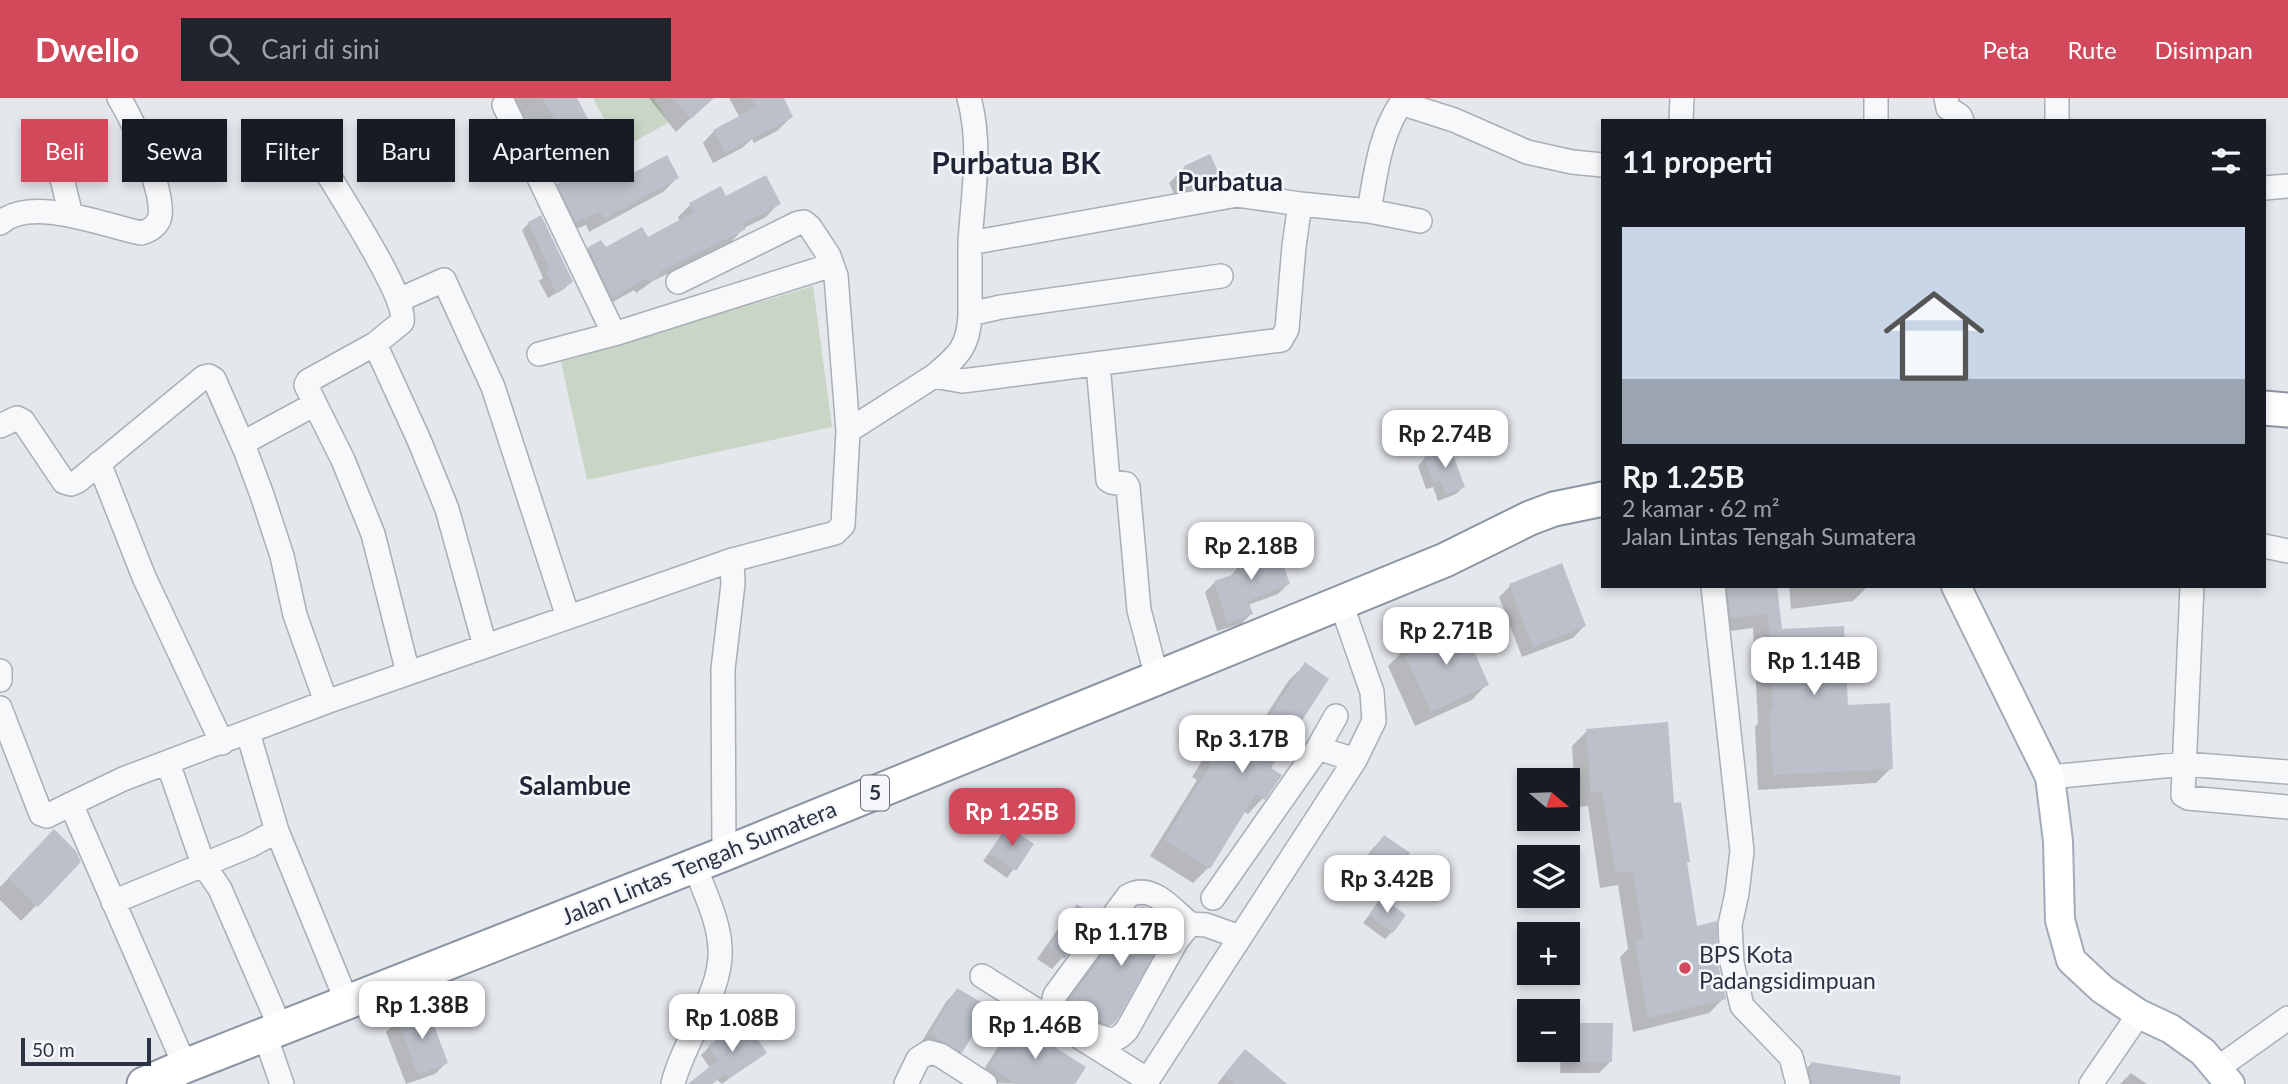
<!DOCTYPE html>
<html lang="id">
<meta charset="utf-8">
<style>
:root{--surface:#171b24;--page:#20242c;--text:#f1f3f6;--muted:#9ea1a6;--accent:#d1495b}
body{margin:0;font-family:Lato,sans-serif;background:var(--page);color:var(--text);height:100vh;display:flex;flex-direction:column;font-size:26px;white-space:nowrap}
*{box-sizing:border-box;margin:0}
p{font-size:23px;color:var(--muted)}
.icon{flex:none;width:38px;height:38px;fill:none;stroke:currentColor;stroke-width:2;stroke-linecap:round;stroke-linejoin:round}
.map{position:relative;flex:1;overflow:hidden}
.sheet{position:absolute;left:1601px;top:21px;width:665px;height:469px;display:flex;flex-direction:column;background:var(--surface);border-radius:0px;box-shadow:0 4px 10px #0003}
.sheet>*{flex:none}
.guide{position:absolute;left:21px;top:21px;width:665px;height:63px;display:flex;gap:14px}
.needle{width:46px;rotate:109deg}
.tools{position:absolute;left:1517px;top:670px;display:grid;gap:14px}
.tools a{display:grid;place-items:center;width:63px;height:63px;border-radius:0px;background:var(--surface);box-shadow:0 4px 10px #0003;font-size:35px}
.scale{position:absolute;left:21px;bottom:18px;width:130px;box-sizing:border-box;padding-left:7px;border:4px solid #2b3445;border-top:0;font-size:19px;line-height:24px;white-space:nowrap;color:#2b3445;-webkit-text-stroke:5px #f4f6f9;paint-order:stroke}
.price{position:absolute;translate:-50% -60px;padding:0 16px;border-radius:14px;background:#fff;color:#222;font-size:23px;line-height:46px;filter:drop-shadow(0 2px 4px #0008)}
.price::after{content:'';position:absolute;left:50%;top:42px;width:21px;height:16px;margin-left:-10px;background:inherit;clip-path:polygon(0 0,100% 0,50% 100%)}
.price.on{background:var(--accent);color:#fff}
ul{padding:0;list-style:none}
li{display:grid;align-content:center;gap:14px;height:371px;padding:0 21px}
li span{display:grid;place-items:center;height:217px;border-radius:0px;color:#555}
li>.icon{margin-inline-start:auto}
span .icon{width:126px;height:126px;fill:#fffc;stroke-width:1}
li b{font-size:30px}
h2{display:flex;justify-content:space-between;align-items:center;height:84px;padding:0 21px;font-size:30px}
.chip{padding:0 24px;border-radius:0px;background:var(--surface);box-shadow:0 4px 10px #0003;font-size:24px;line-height:63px}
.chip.on{background:var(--accent);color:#fff}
header{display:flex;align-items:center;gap:42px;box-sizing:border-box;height:98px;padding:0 35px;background:var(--accent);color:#fff}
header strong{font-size:33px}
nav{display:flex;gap:38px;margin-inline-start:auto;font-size:24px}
.search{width:490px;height:63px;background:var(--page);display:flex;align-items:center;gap:18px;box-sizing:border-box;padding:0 24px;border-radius:0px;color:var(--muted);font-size:26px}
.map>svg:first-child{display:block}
.green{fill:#c9d6c5}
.shadow{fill:#0003}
.building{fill:#bbc0ca}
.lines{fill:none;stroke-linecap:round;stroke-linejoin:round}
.minor-casing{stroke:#a9aeb7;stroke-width:26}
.major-casing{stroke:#a3abb8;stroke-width:32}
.highway-casing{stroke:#8b94a3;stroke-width:37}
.minor{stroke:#f7f8fa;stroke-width:23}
.major{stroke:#fff;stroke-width:28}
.highway{stroke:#fff;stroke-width:33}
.poi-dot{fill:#d1495b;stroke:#f4f6f9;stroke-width:2.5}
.labels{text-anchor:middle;stroke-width:5;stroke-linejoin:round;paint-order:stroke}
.shield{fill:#f4f6f9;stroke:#676e7b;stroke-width:2}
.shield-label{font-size:21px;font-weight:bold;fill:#2b3445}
.street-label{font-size:23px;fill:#2b3445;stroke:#f4f6f9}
.poi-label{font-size:23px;fill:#2b3445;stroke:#f4f6f9;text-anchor:start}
.quarter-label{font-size:26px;font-weight:bold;fill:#1d2536;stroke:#f4f6f9}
.district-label{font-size:30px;font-weight:bold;fill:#1d2536;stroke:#f4f6f9}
</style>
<header>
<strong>Dwello</strong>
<div class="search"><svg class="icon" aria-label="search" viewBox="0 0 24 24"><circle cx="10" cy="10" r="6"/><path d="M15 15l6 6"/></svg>Cari di sini</div>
<nav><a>Peta</a><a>Rute</a><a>Disimpan</a></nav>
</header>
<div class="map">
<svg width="2288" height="986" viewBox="0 0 2288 986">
<rect width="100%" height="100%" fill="#e4e7ec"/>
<path class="green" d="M593,0H654L668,25L620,51Z
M813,188L832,329L587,382L561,264Z"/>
<path class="shadow" d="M513,0H575L620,84L677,80L663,94L589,134L586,127L561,137L544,101L558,87L566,83L534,24L527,28Z
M649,0H712L676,34Z
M729,0H781L791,19L777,33L754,45L752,41L742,50L713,65L703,45L714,33L740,20Z
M1185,69L1219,79L1204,95L1178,105L1169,85Z
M725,100L778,106L766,119L744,130L731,144L653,183L636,195L634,192L599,212L576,163L589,150L605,152L647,141L680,124L678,119L691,106Z
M529,125L571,184L564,191L548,200L539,183L543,180L522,132Z
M1425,360L1463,389L1456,396L1438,403L1433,389L1426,391L1418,368Z
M1246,452L1260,455L1288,486L1278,496L1248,507L1251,516L1241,526L1217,533L1205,494L1215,484L1230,479L1238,469L1236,462Z
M1510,488L1584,528L1573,540L1522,559L1499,499Z
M1705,488H1776L1781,533L1847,609L1891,670L1876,685L1758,692L1755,629L1758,625L1753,530L1716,535Z
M1789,488H1868L1853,503L1791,511Z
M1403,553L1487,586L1472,602L1415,628L1388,568Z
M1305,567L1268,671L1263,700L1248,716L1243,713L1208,770L1193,785L1150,758L1197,682L1192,679L1205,658L1221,643L1241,656L1289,582Z
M1587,633L1673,707L1695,830L1716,866L1724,900L1709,915L1633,934L1620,859L1628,851L1618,787L1600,790L1588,708L1576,709L1572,648Z
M1007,730L1031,747L1007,780L983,763Z
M54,734L79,764L21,823L0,802V789Z
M1384,739L1383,788L1372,800L1349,783L1373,750Z
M1381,802L1392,834L1385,841L1363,825Z
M1077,808L1063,859L1052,871L1037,861L1066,820Z
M1138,811L1111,926L1095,941L1054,919L1122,827Z
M957,892L961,954L949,965L919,948L946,904Z
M398,922L446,965L435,976L406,986L386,934Z
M1573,926L1610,964L1599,975H1560L1561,952H1568V931Z
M1018,928L1073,986L975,985L1002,943Z
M709,949L764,954L722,986L717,982L712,986H689L710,970L701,957Z
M1234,965L1285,986H1217Z
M1812,965L1879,986H1796V981Z
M2131,975L2147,986H2120Z"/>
<path class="building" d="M543,0H577L620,82L667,57L679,80L604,121L600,114L576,124L557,86L582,73Z
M673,0H714L691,21Z
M751,0H784L793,19L725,55L713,32L756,9Z
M1210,56L1221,80L1194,91L1184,68Z
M766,77L781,106L743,126L746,131L659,174L661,177L650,184L647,180L612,200L588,149L601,142L606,149L642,129L648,139L694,114L689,105L721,88L726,98Z
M541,117L573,184L556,194L546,174L550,172L528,124Z
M1450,349L1465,389L1446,397L1440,382L1434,385L1424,359Z
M1258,446L1261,453L1276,447L1290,486L1248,503L1253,516L1227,525L1214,483L1241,474L1238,466L1249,462L1245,451Z
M1562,465L1586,528L1533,549L1509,486Z
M1727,488H1777L1782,531L1844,528L1848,607L1890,605L1893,671L1773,677L1769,612H1773L1768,516L1731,520Z
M1461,524L1489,587L1431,614L1402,551Z
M1305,564L1329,581L1271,670L1282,677L1265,702L1256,696L1210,771L1164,742L1211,666L1206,663L1220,641L1244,656Z
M1668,624L1674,705L1681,704L1690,764H1687L1697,828L1717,823L1718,866L1726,901L1648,920L1635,842L1643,840L1633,773L1615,775L1602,694L1591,695L1586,631Z
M1007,728L1034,746L1016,773L989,755Z
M54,731L76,753L81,764L38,809L8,780Z
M1384,737L1410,755L1385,790L1359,771Z
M1381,799L1406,817L1393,835L1369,817Z
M1077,806L1095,819L1064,861L1048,849Z
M1143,809L1171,828L1116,924L1112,927L1104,925L1088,917L1069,903L1137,810Z
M957,890L989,909L962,955L930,936Z
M427,909L448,965L418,977L397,921Z
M745,922L767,955L730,980L726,975L711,986H688L718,962L708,948Z
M1017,925L1086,969L1075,986H1016L990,969Z
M1572,925H1613L1612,964H1571Z
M1245,951L1287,986H1234L1224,977Z
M1811,964L1901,978L1900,986H1812L1810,975Z"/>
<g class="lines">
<defs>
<path id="minor" d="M969,0C982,47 973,96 970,145
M1946,0L1948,10L1960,18L1962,23
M2057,0V23
M1401,5L1454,22L1527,54L1572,64L1603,67
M504,7L614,236
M1681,23L1682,0
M1876,23V0
M46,46L62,81L71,117
M2264,90L2288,88
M1369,113C1376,74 1380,32 1405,0
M0,125C32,97 105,128 141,135C149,133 158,128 160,118C164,93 133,22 119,0
M399,202L444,182L493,289L568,519
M970,216V145L1237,97L1300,106
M375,246L419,342L447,411L485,548
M539,256L614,236L832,167
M1098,266L1108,382L1111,384L1126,386L1128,389L1139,512L1157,580
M934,278C958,258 969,249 970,216L1001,209L1221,178
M315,306L343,362L373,436L408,575
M0,328L17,320L23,323L64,384L71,386L78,383L204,279L209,278L214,281L246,354L262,397L282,458L295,517L326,604
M848,333L934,278L962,283L1281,242L1287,231L1294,148L1300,106L1369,113L1420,123
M243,345L315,306L306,287L308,283L375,246L402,224C408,199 340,98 325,71
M99,365L144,479L222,645
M2264,448L2288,453
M1713,488L1742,753L1737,795L1730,827L1732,865L1742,908L1791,959L1798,986
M2192,488L2183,697L2188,700L2288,709
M0,573V582
M0,610L41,716L47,718L71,706
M1336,618L1318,650L1355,662
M168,665L203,766L220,791L281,931
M2050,679L2184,666L2288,674
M277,733L347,904
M724,756L723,571L733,486L732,462
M1213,800L1318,650
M113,804L249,748L277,733L248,635
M1190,826C1173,812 1152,784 1128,798L1055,897L1053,906C1060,919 1099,944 1114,941C1120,940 1123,936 1127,932L1177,842L1190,826L1206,827L1240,839
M982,878L1148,982
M265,937L282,986
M185,968L71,706L123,681L326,604L732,462L835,435L843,427L848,333L836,178L829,158L810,129L804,124L798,125L678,184
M2218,970L2288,920
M673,986C683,943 723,894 720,850C719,822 704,794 695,768
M906,986L918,961L929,954L940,957L985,986
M1145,986L1355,662L1374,623L1372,594L1341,505
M2091,986L2139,916"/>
<path id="major" d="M1956,488L2050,679L2058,743L2060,822L2071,862L2102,891L2139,916L2171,931L2203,954L2230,986"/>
<path id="highway" d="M2264,310L2288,312
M144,986L185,968L724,756L1157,580L1445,462L1530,420L1554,411L1603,401"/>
</defs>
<use href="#minor" class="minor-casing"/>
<use href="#major" class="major-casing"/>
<use href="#highway" class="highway-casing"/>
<use href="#minor" class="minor"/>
<use href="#major" class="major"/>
<use href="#highway" class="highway"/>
</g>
<circle class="poi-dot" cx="1685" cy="870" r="7"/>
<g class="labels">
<rect class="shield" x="861" y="677.5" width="28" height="35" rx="5"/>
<g class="shield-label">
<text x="875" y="702">5</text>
</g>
<g class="street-label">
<text transform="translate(699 765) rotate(-22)" y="8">Jalan Lintas Tengah Sumatera</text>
</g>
<g class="poi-label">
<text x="1699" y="865">BPS Kota<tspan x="1699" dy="26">Padangsidimpuan</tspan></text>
</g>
<g class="quarter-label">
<text x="1230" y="93">Purbatua</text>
<text x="575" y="697">Salambue</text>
</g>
<g class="district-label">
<text x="1016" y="76">Purbatua BK</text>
</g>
</g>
</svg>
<div class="tools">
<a><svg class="needle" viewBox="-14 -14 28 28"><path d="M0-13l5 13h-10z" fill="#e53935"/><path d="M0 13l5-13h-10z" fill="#9ea1a6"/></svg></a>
<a><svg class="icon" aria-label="layers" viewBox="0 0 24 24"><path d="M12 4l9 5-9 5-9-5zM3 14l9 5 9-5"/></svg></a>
<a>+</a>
<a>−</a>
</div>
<div class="scale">50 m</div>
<b class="price" style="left:1445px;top:372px">Rp 2.74B</b>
<b class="price" style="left:1251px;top:484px">Rp 2.18B</b>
<b class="price" style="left:1446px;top:569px">Rp 2.71B</b>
<b class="price" style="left:1814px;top:599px">Rp 1.14B</b>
<b class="price" style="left:1242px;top:677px">Rp 3.17B</b>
<b class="price on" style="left:1012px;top:750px">Rp 1.25B</b>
<b class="price" style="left:1387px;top:817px">Rp 3.42B</b>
<b class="price" style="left:1121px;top:870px">Rp 1.17B</b>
<b class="price" style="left:422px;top:943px">Rp 1.38B</b>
<b class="price" style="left:732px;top:956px">Rp 1.08B</b>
<b class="price" style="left:1035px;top:963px">Rp 1.46B</b>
<div class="guide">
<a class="chip on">Beli</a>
<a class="chip">Sewa</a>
<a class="chip">Filter</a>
<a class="chip">Baru</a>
<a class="chip">Apartemen</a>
</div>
<section class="sheet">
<h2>11 properti<svg class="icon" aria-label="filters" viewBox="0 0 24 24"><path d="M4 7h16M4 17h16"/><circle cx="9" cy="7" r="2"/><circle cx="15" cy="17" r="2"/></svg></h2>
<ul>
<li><span style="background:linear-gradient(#c9d6e8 70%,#9aa5b1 0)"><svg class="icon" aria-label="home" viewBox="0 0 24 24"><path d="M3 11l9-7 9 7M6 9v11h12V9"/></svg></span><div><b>Rp 1.25B</b><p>2 kamar · 62 m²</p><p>Jalan Lintas Tengah Sumatera</p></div></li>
</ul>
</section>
</div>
